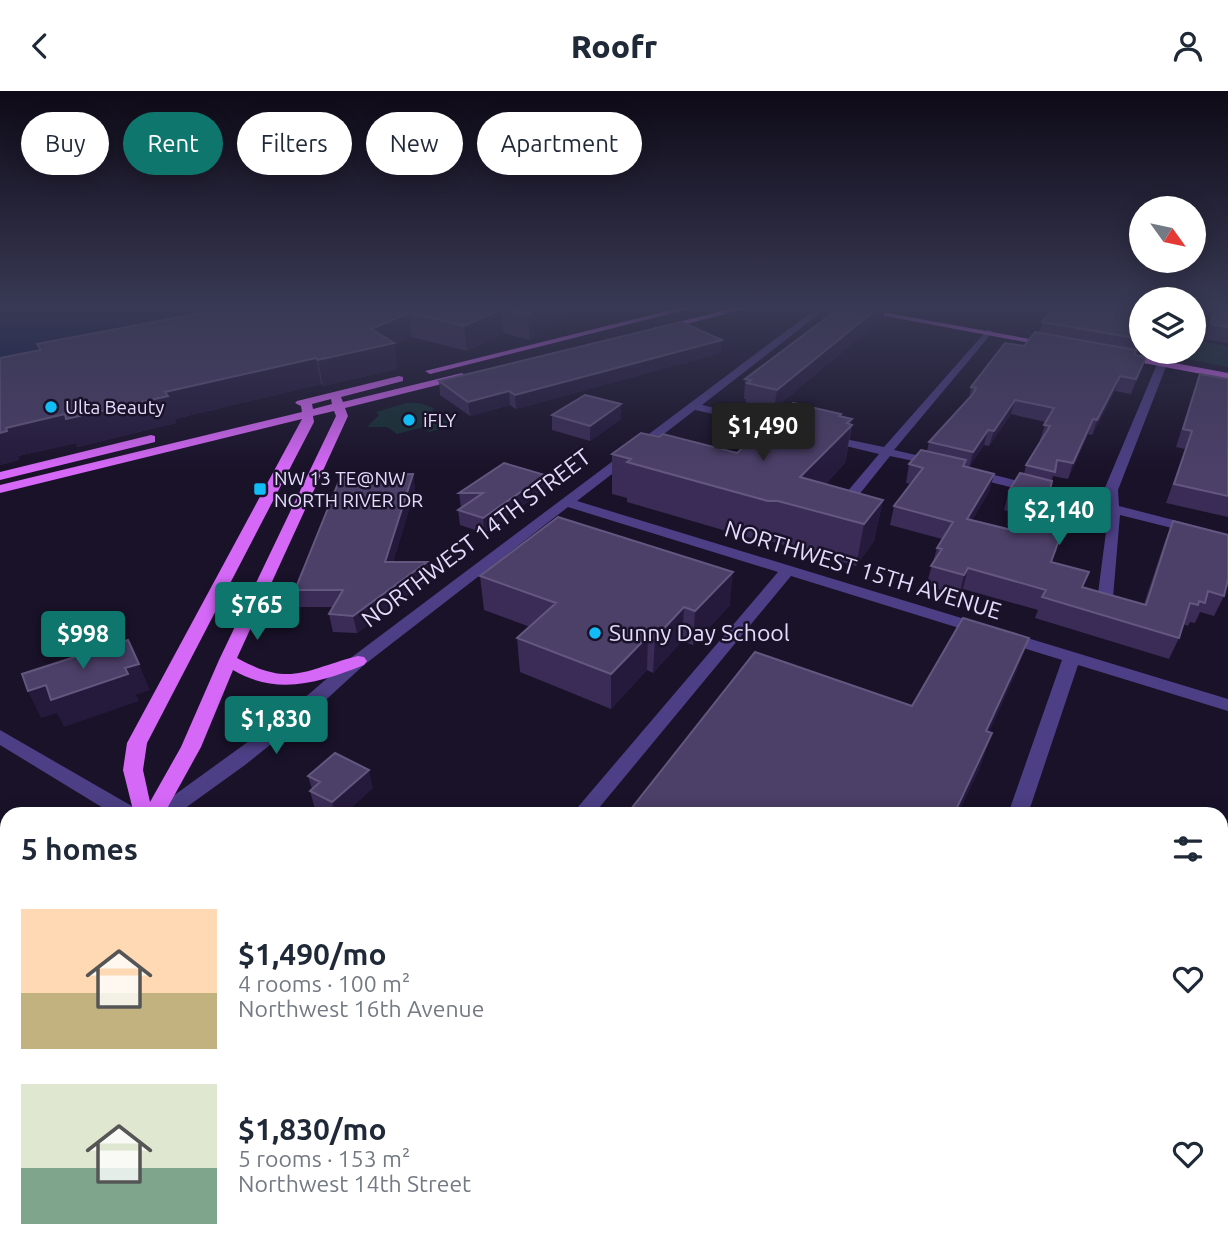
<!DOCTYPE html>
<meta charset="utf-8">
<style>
:root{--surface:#fff;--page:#f6f6f7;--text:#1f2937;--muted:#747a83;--accent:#0f766e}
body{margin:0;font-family:Ubuntu,sans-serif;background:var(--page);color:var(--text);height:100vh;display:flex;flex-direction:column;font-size:26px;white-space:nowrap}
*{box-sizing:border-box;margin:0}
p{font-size:23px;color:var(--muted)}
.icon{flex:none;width:38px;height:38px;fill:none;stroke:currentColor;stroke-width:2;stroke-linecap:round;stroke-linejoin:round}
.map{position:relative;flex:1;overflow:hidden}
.side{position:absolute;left:0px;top:716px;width:1228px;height:450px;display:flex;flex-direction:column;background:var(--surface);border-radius:21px 21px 0 0;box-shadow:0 4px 18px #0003}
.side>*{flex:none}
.top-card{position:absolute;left:21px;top:21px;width:700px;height:63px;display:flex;gap:14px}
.needle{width:46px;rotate:123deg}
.fabs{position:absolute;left:1129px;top:105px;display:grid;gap:14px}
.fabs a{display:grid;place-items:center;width:77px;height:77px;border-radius:50%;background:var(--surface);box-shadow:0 4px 18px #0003;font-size:35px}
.price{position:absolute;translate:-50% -60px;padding:0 16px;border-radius:7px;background:var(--accent);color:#fff;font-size:23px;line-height:46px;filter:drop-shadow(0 2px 4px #0008)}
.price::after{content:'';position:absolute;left:50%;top:42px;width:21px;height:16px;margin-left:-10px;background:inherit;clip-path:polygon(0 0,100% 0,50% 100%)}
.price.current{background:#222;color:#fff}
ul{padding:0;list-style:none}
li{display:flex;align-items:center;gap:21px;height:175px;padding:0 21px}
li span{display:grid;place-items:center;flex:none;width:196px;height:140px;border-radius:0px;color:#555}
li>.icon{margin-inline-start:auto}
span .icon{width:84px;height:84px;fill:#fffc;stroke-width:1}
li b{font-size:30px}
h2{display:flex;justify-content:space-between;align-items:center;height:84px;padding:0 21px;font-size:30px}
.pill{padding:0 24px;border-radius:32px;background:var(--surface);box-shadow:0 4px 18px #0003;font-size:24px;line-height:63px}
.pill.current{background:var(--accent);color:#fff}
header{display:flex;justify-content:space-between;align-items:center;height:91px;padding:0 21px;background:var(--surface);font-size:32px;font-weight:800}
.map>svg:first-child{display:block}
.green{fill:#152f32}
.water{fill:#0e1a46}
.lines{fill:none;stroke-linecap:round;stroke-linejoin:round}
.minor{fill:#4c3f85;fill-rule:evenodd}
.major{fill:#d668f8;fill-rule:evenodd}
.wall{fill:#3a2c56;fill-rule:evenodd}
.shaded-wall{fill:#251a3c}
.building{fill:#4c3f68;stroke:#64577f;stroke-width:2}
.poi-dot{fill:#11bdf4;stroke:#191229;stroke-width:2.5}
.labels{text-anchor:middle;stroke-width:5;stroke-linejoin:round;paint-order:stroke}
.far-poi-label{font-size:19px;fill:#e4dbfd;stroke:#191229;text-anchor:start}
.street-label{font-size:23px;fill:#e4dbfd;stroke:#191229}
.poi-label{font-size:23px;fill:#e4dbfd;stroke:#191229;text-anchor:start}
</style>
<header><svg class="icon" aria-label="back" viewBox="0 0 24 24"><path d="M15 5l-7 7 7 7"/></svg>Roofr<svg class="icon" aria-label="person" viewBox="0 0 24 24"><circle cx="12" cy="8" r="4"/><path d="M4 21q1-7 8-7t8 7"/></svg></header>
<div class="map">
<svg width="1228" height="1165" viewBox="0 0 1228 1165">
<rect width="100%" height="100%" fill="#191229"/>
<path class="green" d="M1194,249L1228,255V276L1175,266L1177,261H1194Z
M406,312H419L434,317L432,319L452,335L429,341L423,336L397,343L387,336H367L379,324L376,321Z"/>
<path class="water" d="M25,216H289L0,275V220Z"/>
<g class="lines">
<path class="minor" d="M818,216H828L702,314L795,335V341L695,319L577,410L1228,608V620L1078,574L1028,723H1008L1062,569L791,485L594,723H572L778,481L568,416L364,574L318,616L245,674L177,723H152L155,718L281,627L352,566Z
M988,238L993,241L991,243L894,359L942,370V376L890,365L846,420H836V414L879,363L821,349V343L884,356Z
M1152,261H1162L1167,273L1118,399L1119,415L1228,443V451L1120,424L1112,518L1104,523L1096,518L1107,433L1106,420L966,385L965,382L971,378L1105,412L1104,399L1157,273Z
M0,639L137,718L140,723H113L0,654Z
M1228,911V933L1222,934V912Z
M894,1158H933L935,1165H897Z
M1037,1158H1076L1078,1165H1040Z
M1085,1158H1116L1118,1165H1088Z"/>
<path class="major" d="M683,216H697L430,283L425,280Z
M738,216H753L659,240L654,237Z
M837,216H855L1057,253L1052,256Z
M1121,262L1228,282V288L1117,267V263Z
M462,282L467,285L466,287L345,317L348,325L237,567C291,597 306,578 358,565L364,566L367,570L364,574C319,592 277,605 233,579L201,656L164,723H134L123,679L127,652L302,328L0,402V394L302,321L301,315L295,312L297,310L399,285L403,286V290L341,306L343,311ZM331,308L332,313L313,318L312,313ZM334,320L336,325L219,569L181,656L150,711L143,679L147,652L314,331L313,325Z
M151,344L155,345V351L0,389V381Z
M7,831V853L0,856V834Z"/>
</g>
<path class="wall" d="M233,216H574L530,249L503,242L467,260L412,246L394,254L397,278L323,295L321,293L175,328L176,332L77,356L76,352L18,365L19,369L0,374V267L39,259L37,253Z
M841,216H896L892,220L885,219L883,227L774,318L745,311L746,308H744L745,288Z
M1141,216V255L1137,263H1135V264L1141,280L1131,303L1115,300L1092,344L1088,343L1068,388L1053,385L1050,399L1059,416L1052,471L1083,496L1144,513L1165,450L1173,430L1228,444V496H1226L1224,505L1214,525L1200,521L1195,532L1190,531L1188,535L1183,533L1179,547L1169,568L1035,527L1038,519L963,498L959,504L926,495L937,457L942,448L890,434L894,415L911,393L906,392L909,373L927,360L929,351L969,307L971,296L1024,255L1039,242L1042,231ZM1011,323L1046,331L1040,349H1041L1026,374L1024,383L1009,400L1004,419L1025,425L1016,440L972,429L989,401L994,383L969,376L984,354L989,355Z
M1216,216H1228V252L1205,248Z
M721,262L516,318L510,314L470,325L440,304L439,290Z
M1200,283L1228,288V426L1166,412L1185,358L1176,356L1194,299Z
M552,324L621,328L590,350L552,339Z
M841,325L852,334L845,372L826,393L883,409L874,450L856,475L773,451H764L627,411V407L612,403V363L659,346L737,362Z
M413,383L415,399L393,471H427L429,488L357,542L333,541L329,523L333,516H299L295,499Z
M545,384L546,398L484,442L460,434L458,419L461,417L459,402Z
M480,485L730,514L693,554L682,550L653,582L647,579L611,618L520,581L517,547L530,536L484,519Z
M308,685L373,697L344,723H324L315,718L310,700L312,698Z
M1228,983V1165H1191L1180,1158H1222V985Z"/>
<path class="shaded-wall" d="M541,216H574L530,249L528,224Z
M879,216H885L883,227L774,318L777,299Z
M501,218L503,242L467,260L464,235Z
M409,222L412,246L394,254L397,278L323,295L318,269L371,238Z
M722,249L721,262L516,318L515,304Z
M1146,266L1141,280L1131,303L1136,288Z
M316,267L321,293L175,328L176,332L77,356L66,328L165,301Z
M1120,285L1115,300L1092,344L1097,329Z
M509,300L510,314L470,325L468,311Z
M1015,309L1011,323L989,355L994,340Z
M621,313V328L590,350V335Z
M65,323L76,352L18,365L19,369L0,374V342L6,337Z
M841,323L837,349L847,332L852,328L845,372L804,417L800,386Z
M1093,328L1088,343L1068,388L1073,372Z
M988,339L984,354L969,377L973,361Z
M413,383L415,399L388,488L385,471Z
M994,383L989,401L961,447L967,428Z
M545,384L546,398L484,442L483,427Z
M883,409L874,450L856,475L864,433Z
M427,471L429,488L357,542L353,525Z
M968,477L963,498L959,504L964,484Z
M733,481L730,514L693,554L695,520Z
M684,516L682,550L653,582L655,547Z
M648,545L647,579L611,618V583Z
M1029,547L1017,580L974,675L986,640Z
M139,573L150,599L136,604L139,610L64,636L57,622L41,627L28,600L46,594L125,577Z
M992,642L980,677L958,723H954Z
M369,679L373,697L344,723H335L332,711Z
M7,958V1017L0,1023V964Z"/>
<path class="building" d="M233,216H541L528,224L501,218L464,235L409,222L371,238L394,252L318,269L316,267L165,301L168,305L66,328L65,323L6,337L7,340L0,342V267L41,259L37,253Z
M841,216H879L777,299L747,292L751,289L745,288Z
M1054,216H1141L1140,232H1141V248L1042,231Z
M1216,216H1228V236L1211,233Z
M681,231L722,249L515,304L509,300L468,311L439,290Z
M1035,241L1136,259L1134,264L1146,266L1136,288L1120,285L1097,329L1093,328L1073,372L1057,369L1055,381L1026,374L1050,335L1044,334L1054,317L1015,309L994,340L988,339L973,361L929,351L973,303L976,297L971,296L1005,252L1024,255Z
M1200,283L1228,288V405L1174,393L1192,340L1183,338Z
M585,304L621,313L590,335L552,324Z
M793,312L841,323L839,325L852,328L847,332L852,334L800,386L883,409L864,433L778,410H768L627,371L631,368L612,363L641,342L659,346L663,343L737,362Z
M921,359L966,369L963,375L994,383L967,428L1016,440L1035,407L1009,400L1020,382L1052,390L1050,399L1063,403L1056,416L1070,419L1051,471L1089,481L1082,496L1146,514L1173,430L1228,444V488L1224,505L1208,500L1205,512L1199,510L1198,514L1190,512L1179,547L1042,506L1046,499L968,477L964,484L931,475L942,458L937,457L953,431L894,415L923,377L909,373Z
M504,372L545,384L483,427L458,419L483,402H459Z
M413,383L385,471H427L353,525L329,523L343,499H295L341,385Z
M558,426L733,481L695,520L684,516L655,547L648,545L611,583L517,547L556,512L480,485Z
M963,527L1029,547L986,640L992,642L954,723H627L755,561L912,615Z
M128,549L139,573L125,577L128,583L51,609L46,594L28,600L22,583Z
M335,662L369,679L332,711L310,700L320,691L308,685Z
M7,863V958L0,964V868Z
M1228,983V1137L1222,1134V985Z
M0,1071L7,1077V1158H158L166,1165H0Z"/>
<linearGradient id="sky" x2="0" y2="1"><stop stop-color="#0e0a17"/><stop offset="0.57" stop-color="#383954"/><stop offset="1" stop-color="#383954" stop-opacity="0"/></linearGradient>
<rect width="1228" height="379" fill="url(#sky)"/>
<g class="poi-dot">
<circle cx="51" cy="316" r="7"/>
<circle cx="409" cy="329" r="7"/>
<rect x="253" y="391" width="14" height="14" rx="3.5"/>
<circle cx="595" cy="542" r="7"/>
</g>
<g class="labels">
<g class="far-poi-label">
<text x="65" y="323">Ulta Beauty</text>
<text x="423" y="336">iFLY</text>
<text x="274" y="394">NW 13 TE@NW<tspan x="274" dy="22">NORTH RIVER DR</tspan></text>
</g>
<g class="street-label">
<text transform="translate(476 447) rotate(-37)" y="8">NORTHWEST 14TH STREET</text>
<text transform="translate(863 479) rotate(17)" y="8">NORTHWEST 15TH AVENUE</text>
</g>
<g class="poi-label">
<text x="609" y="550">Sunny Day School</text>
</g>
</g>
</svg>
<div class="fabs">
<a><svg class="needle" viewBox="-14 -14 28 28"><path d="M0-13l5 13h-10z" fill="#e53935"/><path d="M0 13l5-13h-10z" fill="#747a83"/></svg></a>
<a><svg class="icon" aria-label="layers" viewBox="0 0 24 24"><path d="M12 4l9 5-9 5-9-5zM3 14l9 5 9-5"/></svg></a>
</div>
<b class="price current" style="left:763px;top:372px">$1,490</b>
<b class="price" style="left:1059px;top:456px">$2,140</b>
<b class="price" style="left:257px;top:551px">$765</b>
<b class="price" style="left:83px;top:580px">$998</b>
<b class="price" style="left:276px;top:665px">$1,830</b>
<div class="top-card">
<a class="pill">Buy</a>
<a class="pill current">Rent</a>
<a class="pill">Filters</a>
<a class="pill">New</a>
<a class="pill">Apartment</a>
</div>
<section class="side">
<h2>5 homes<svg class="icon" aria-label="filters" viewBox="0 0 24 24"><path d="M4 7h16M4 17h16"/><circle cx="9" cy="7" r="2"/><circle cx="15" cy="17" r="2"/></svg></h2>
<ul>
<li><span style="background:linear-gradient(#ffd9b3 60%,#c2b280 0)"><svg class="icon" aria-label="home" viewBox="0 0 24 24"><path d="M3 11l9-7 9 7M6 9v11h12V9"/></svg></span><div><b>$1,490/mo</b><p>4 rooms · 100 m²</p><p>Northwest 16th Avenue</p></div><svg class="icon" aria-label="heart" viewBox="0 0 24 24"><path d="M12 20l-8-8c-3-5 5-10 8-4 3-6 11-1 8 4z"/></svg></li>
<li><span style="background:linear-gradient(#dfe7d0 60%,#7fa58c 0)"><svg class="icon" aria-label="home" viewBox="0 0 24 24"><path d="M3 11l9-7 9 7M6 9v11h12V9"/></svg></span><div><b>$1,830/mo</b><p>5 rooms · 153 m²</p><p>Northwest 14th Street</p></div><svg class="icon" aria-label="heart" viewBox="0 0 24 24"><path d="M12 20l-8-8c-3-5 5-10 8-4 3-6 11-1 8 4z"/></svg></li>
</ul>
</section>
</div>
